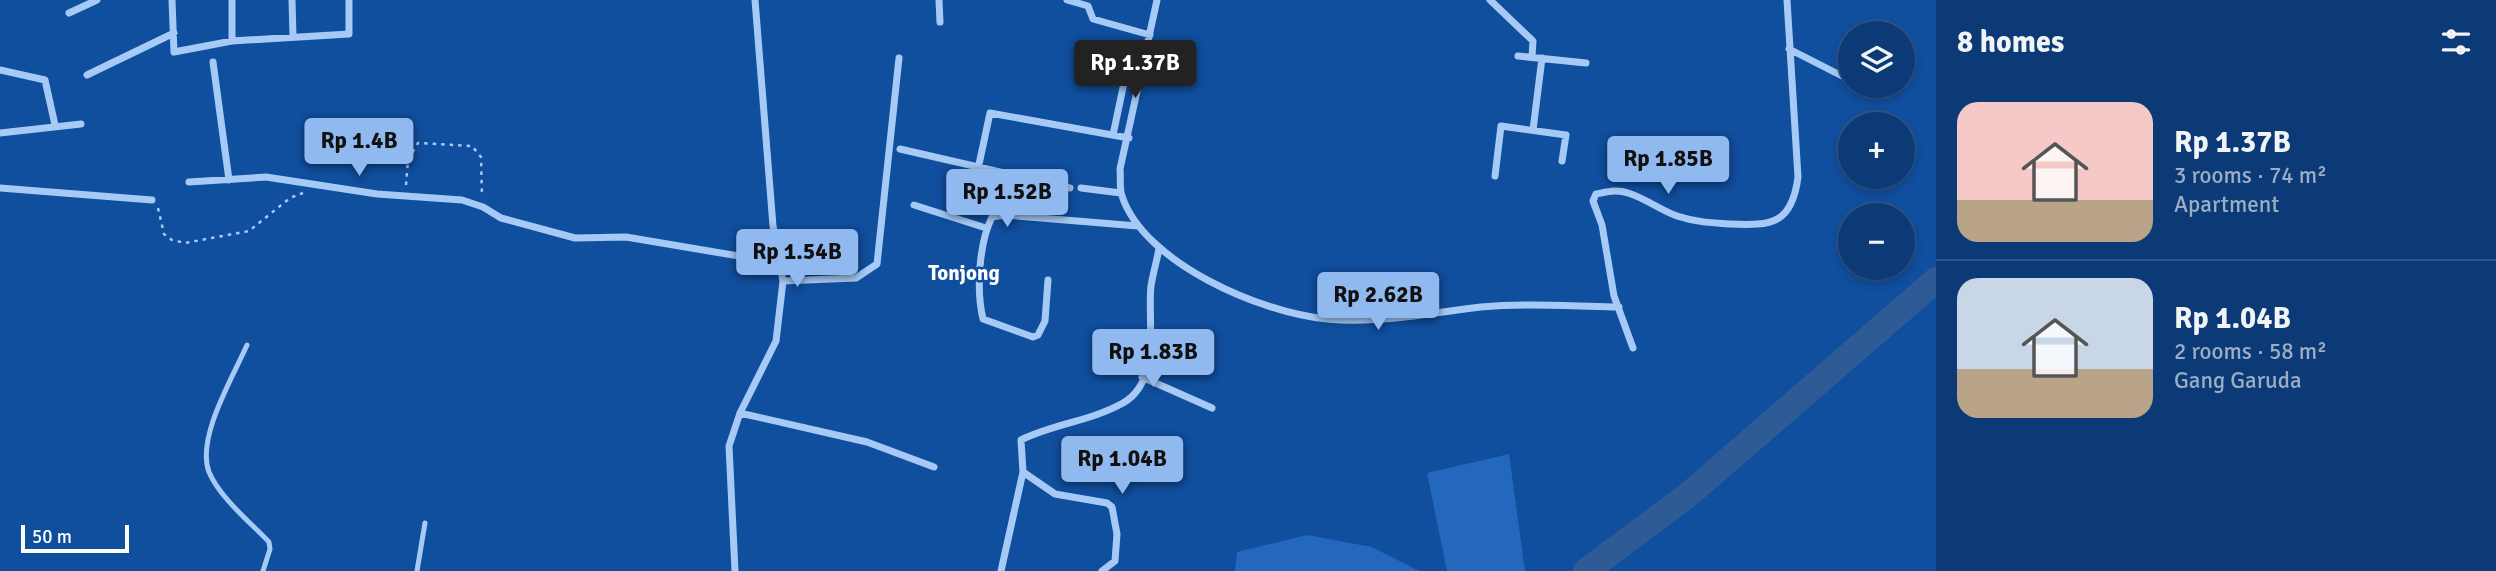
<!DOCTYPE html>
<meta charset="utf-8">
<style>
:root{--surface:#0c3a76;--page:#1a457e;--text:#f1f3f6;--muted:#9aadc5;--line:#2c5488;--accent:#90b9f0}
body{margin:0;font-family:Signika,sans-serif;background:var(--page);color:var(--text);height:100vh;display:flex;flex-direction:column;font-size:26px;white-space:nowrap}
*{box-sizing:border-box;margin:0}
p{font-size:23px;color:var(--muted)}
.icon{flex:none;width:38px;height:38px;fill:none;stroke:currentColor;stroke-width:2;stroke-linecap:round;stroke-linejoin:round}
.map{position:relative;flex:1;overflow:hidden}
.panel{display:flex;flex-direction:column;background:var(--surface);width:560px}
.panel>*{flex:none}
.controls{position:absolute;left:1838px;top:21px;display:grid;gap:14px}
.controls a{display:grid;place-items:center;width:77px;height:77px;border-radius:50%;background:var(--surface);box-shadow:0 4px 10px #0003,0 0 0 2px var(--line);font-size:35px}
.scale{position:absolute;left:21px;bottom:18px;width:108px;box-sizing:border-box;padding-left:7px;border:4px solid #fff;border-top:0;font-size:19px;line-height:24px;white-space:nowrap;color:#fff;-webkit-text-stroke:5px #104e9e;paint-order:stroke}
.price{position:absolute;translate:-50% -60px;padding:0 16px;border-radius:7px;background:var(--accent);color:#111;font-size:23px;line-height:46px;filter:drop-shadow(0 2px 4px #0008)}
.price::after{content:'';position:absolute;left:50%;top:42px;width:21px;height:16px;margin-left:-10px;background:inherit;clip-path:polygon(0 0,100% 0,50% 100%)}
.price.selected{background:#222;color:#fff}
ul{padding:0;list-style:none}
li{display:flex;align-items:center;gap:21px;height:175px;padding:0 21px}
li+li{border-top:2px solid var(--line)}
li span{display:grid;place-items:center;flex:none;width:196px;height:140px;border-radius:21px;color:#555}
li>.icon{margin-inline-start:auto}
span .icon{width:84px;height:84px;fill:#fffc;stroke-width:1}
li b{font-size:30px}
h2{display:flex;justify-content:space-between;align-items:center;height:84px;padding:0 21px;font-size:30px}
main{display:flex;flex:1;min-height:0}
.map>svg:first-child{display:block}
.green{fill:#2368bd}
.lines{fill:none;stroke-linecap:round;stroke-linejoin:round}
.river{stroke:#2e5b96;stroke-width:26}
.path{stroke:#a6caf5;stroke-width:2.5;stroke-dasharray:3.5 5;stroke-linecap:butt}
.lane{stroke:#a6caf5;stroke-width:5}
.street{stroke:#a6caf5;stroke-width:7}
.labels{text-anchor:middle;stroke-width:5;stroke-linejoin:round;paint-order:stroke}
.quarter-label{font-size:21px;font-weight:bold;fill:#fff;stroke:#104e9e}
</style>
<main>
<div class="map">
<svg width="1936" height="571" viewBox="0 0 1936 571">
<rect width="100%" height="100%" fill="#104e9e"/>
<path class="green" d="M1509,454L1525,571H1447L1427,473Z
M1307,535L1372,547L1419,571H1235L1237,552Z"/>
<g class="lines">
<path class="river" d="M1586,571L1688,495L1936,280"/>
<path class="path" d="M406,185L408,160L418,143L472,146L481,157L482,197
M158,208L164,234L172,240L185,243L249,231L290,198L303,193"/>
<path class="lane" d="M247,345C233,377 196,438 209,472C220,498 250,522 269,542L270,549L263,571
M417,571L425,523"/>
<path class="street" d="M172,0L174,52L232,41L349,34V0
M232,0V41
M292,0L293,37
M939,0L940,22
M1067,0L1088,6L1093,19L1150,35
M1157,0L1120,169C1121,178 1119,188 1122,196C1144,263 1261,313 1327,319C1378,324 1431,313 1481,307C1526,303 1573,306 1619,307
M1490,0L1533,41L1532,57
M69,13L97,0
M1789,49L1850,80
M1518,56L1586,63
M213,62L229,180
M0,70L45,80L55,125
M87,75L174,33
M1861,86L1869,90
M1533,130L1542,58
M0,133L81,124
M1113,135L1129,59
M900,149L1070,188
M978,169L990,113L1129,138
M1495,176L1501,126L1566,135L1562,161
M189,182L266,177L377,194L462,200L483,207L501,218L575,238L626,237L780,263
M0,188L152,200
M1081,188L1121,193
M914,205L986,228
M1048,280L1045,321L1038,335L1033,337L983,319C976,290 979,243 992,217L1005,215L1138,226
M783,281L856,278L877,264L899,58
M1633,348L1614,296L1602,225L1593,201L1596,194C1607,192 1617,189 1628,193C1645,198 1660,210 1677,216C1695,222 1712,223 1730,224C1772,226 1792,224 1798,177L1787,0
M1142,377L1212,408
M740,413L867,442L934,467
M1023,472L1055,494L1107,503L1112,507L1117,534L1115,561L1102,571
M735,571L729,446L740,413L776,341L783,281L773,226L755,0
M1001,571L1023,472L1021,440C1053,424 1091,421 1123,403C1162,381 1147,319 1151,286C1153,273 1157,261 1159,248"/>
</g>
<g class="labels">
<g class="quarter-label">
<text x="964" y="280">Tonjong</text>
</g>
</g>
</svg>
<div class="controls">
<a><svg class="icon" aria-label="layers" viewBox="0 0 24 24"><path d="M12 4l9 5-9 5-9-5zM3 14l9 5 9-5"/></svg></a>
<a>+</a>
<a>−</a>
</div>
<div class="scale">50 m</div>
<b class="price selected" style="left:1135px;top:100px">Rp 1.37B</b>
<b class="price" style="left:359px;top:178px">Rp 1.4B</b>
<b class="price" style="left:1668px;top:196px">Rp 1.85B</b>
<b class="price" style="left:1007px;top:229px">Rp 1.52B</b>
<b class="price" style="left:797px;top:289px">Rp 1.54B</b>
<b class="price" style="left:1378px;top:332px">Rp 2.62B</b>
<b class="price" style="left:1153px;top:389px">Rp 1.83B</b>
<b class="price" style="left:1122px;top:496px">Rp 1.04B</b>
</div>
<section class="panel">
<h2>8 homes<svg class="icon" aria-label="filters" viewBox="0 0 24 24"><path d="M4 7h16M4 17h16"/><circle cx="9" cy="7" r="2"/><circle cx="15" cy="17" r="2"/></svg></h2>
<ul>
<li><span style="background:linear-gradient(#f6c9c9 70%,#b9a48a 0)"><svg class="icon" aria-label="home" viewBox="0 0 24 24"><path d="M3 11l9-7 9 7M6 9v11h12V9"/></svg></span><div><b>Rp 1.37B</b><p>3 rooms · 74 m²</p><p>Apartment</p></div></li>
<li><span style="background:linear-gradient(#c9d6e8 65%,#b9a48a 0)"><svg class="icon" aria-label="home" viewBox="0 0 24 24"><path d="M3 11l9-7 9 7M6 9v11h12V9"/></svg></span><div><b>Rp 1.04B</b><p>2 rooms · 58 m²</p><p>Gang Garuda</p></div></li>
</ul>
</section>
</main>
